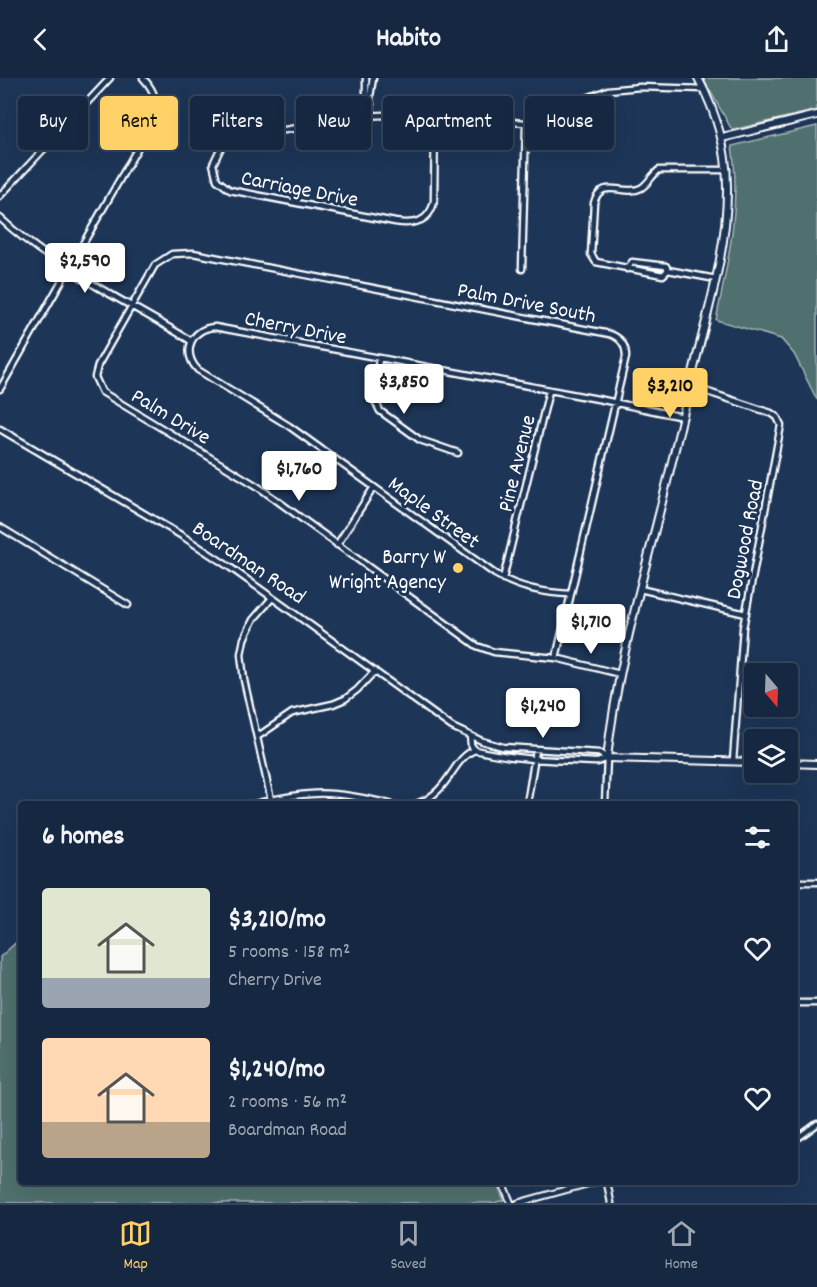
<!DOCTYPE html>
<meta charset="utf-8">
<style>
:root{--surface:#162841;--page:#1f3048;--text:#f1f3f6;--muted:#9ea6b1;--line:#35445a;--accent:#ffd166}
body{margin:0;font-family:Dekko,sans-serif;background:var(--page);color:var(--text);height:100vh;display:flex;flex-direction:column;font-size:22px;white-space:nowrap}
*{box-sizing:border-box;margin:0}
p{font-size:20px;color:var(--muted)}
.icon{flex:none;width:33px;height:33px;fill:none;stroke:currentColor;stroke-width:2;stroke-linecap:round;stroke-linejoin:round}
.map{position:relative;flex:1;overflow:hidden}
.side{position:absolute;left:18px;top:723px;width:780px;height:384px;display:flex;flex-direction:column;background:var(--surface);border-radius:6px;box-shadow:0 6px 24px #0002,0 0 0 2px var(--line)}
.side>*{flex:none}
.top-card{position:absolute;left:18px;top:18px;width:782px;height:54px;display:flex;gap:12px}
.needle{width:39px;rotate:161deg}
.fabs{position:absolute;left:744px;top:585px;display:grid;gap:12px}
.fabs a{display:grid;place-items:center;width:54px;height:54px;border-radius:6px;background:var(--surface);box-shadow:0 6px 24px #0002,0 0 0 2px var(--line);font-size:30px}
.price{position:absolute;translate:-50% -51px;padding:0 14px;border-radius:6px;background:#fff;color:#222;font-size:20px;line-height:39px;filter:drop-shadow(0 2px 3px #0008)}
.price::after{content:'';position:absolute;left:50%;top:36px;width:18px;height:14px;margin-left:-9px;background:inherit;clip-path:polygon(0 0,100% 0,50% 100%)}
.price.on{background:var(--accent);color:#111}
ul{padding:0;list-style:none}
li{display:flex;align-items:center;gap:18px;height:150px;padding:0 24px}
li span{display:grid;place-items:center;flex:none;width:168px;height:120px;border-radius:6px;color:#555}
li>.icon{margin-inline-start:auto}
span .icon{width:72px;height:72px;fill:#fffc;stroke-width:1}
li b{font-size:26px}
h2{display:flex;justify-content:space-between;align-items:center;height:72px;padding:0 24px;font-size:26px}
.tag{padding:0 21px;border-radius:6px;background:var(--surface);box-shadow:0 6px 24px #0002,0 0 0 2px var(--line);font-size:21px;line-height:54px}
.tag.on{background:var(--accent);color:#111}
header{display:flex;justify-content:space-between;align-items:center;height:78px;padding:0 24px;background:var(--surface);font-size:27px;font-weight:800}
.tabs{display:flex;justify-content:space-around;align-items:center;height:84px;border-top:2px solid var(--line);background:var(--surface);font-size:16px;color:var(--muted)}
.tabs a{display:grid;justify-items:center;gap:3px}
.tabs .on{color:var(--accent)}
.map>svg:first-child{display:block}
.green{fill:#506f6e;stroke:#a8b7b6;stroke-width:1.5}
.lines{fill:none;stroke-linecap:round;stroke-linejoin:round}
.minor-casing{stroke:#fff;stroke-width:9}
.tertiary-casing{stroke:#fff;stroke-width:10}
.minor{stroke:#1d3557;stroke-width:4.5}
.tertiary{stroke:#1d3557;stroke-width:6}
.poi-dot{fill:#ffd166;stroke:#1d3557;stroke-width:2}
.labels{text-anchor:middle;stroke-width:6;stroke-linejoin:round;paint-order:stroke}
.street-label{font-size:22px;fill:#fff;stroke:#1d3557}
.poi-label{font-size:22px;fill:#fff;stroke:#1d3557;text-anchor:end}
</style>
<header><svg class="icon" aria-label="back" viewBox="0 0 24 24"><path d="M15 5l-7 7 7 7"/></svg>Habito<svg class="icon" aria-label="share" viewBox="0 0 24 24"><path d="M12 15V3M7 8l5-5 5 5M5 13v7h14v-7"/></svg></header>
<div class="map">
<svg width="817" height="1125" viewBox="0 0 817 1125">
<rect width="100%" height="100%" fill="#1d3557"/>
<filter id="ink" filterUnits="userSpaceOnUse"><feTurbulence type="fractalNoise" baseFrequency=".0167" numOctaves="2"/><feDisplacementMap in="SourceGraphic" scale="12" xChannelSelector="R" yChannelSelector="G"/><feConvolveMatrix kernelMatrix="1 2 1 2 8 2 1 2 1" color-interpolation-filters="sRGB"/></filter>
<g filter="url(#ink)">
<path class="green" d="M703,0H817V32L732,52Z
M817,48V322L794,276L781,261L716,242C728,184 741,128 732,68Z
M21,860V1104H496L504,1122L494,1125H0V879Z"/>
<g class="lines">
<defs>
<path id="minor" d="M366,0V38
M372,37L370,19L373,0
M435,39L434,123C430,144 414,147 395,144L230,112L217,102L213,86L225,61L233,54L240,52H285L366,38L383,37L481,39L511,44L526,45L554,39L587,20L608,12L640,9L704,11
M0,118L110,0
M0,140C57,193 126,222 191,263
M522,191L526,45
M627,191L632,184L666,188L668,192
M716,201L668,192L663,197L596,184L591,176L594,125C601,98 625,119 641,110C648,106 652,97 659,92H727
M379,281L373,319L380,333L420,362L458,375
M690,308L771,335L777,339L781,347L743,550L733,683
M0,311L152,45C159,27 156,14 143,0
M0,351L184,459L231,490L452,649L482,663L503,669L599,675L607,680
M0,449L128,527
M337,467L374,409
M503,501L549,313
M640,511L746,536
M570,516C543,515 518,510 495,496L289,348L198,292C181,275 191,250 215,249L603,322L683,339
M556,580L626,279C626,267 621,260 610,256L193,175L172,176L155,187L98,287L95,299L102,314L257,408L477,568L494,574L556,580L620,596
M470,658L471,667L475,672C516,682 556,682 598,684L607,680
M257,659L292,635L333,626L345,621L357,612L375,593
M254,726C310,712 333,712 390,726
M272,726L244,602L241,576L244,561L253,542L272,520
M416,726C450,715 452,680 475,672
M527,726L536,672
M605,726L607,680
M795,804H817
M795,925H817
M795,1062L817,1046
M502,1104L511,1125
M607,1104L611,1125
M518,1125L594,1104"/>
<path id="tertiary" d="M698,0C716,34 727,69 727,108C728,168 709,229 695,286C681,346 667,407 651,467C633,537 615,607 607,680L754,684
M722,60L817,37
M788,685L817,686"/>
</defs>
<use href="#minor" class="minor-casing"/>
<use href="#tertiary" class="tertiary-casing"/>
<use href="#minor" class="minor"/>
<use href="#tertiary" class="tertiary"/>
</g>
</g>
<circle class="poi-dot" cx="458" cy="490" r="6"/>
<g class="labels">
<g class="street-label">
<text transform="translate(300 109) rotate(11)" y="8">Carriage Drive</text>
<text transform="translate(527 223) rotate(11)" y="8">Palm Drive South</text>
<text transform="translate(296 248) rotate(11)" y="8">Cherry Drive</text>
<text transform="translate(172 337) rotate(31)" y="8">Palm Drive</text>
<text transform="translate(515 385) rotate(-76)" y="8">Pine Avenue</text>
<text transform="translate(435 433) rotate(36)" y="8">Maple Street</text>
<text transform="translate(743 461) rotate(-79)" y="8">Dogwood Road</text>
<text transform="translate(250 483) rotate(34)" y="8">Boardman Road</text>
</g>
<g class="poi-label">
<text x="446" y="485">Barry W<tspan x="446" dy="25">Wright Agency</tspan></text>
</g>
</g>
</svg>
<div class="fabs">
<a><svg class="needle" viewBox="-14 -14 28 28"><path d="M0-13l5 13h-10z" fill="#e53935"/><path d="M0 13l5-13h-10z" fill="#9ea6b1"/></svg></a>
<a><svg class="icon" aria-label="layers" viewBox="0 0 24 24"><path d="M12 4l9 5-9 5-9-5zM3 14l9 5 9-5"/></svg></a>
</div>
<b class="price" style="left:85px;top:216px">$2,590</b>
<b class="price" style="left:404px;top:337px">$3,850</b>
<b class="price on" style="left:670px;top:341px">$3,210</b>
<b class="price" style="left:299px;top:424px">$1,760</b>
<b class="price" style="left:591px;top:577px">$1,710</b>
<b class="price" style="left:543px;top:661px">$1,240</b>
<div class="top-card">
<a class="tag">Buy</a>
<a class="tag on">Rent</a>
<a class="tag">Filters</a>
<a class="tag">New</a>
<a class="tag">Apartment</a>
<a class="tag">House</a>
</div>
<section class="side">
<h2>6 homes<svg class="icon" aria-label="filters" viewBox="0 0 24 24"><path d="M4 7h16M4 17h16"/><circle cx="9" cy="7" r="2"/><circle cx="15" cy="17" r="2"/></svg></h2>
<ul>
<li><span style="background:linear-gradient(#dfe7d0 75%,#9aa5b1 0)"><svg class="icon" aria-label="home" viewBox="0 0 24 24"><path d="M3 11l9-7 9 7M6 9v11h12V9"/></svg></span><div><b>$3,210/mo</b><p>5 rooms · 158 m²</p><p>Cherry Drive</p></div><svg class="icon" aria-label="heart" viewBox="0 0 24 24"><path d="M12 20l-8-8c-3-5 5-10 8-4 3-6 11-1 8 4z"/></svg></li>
<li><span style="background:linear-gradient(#ffd9b3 70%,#b9a48a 0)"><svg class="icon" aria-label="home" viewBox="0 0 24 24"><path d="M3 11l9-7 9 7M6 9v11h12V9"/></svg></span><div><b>$1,240/mo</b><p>2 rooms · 56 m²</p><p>Boardman Road</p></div><svg class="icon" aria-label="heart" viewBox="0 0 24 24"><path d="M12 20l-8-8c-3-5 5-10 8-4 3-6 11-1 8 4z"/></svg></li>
</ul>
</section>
</div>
<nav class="tabs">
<a class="on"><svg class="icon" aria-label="map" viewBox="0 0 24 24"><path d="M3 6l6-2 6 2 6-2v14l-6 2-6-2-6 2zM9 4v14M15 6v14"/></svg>Map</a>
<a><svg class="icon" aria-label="saved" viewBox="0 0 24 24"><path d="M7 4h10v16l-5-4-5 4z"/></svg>Saved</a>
<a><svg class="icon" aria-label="home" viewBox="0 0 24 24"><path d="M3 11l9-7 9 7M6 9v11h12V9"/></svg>Home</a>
</nav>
